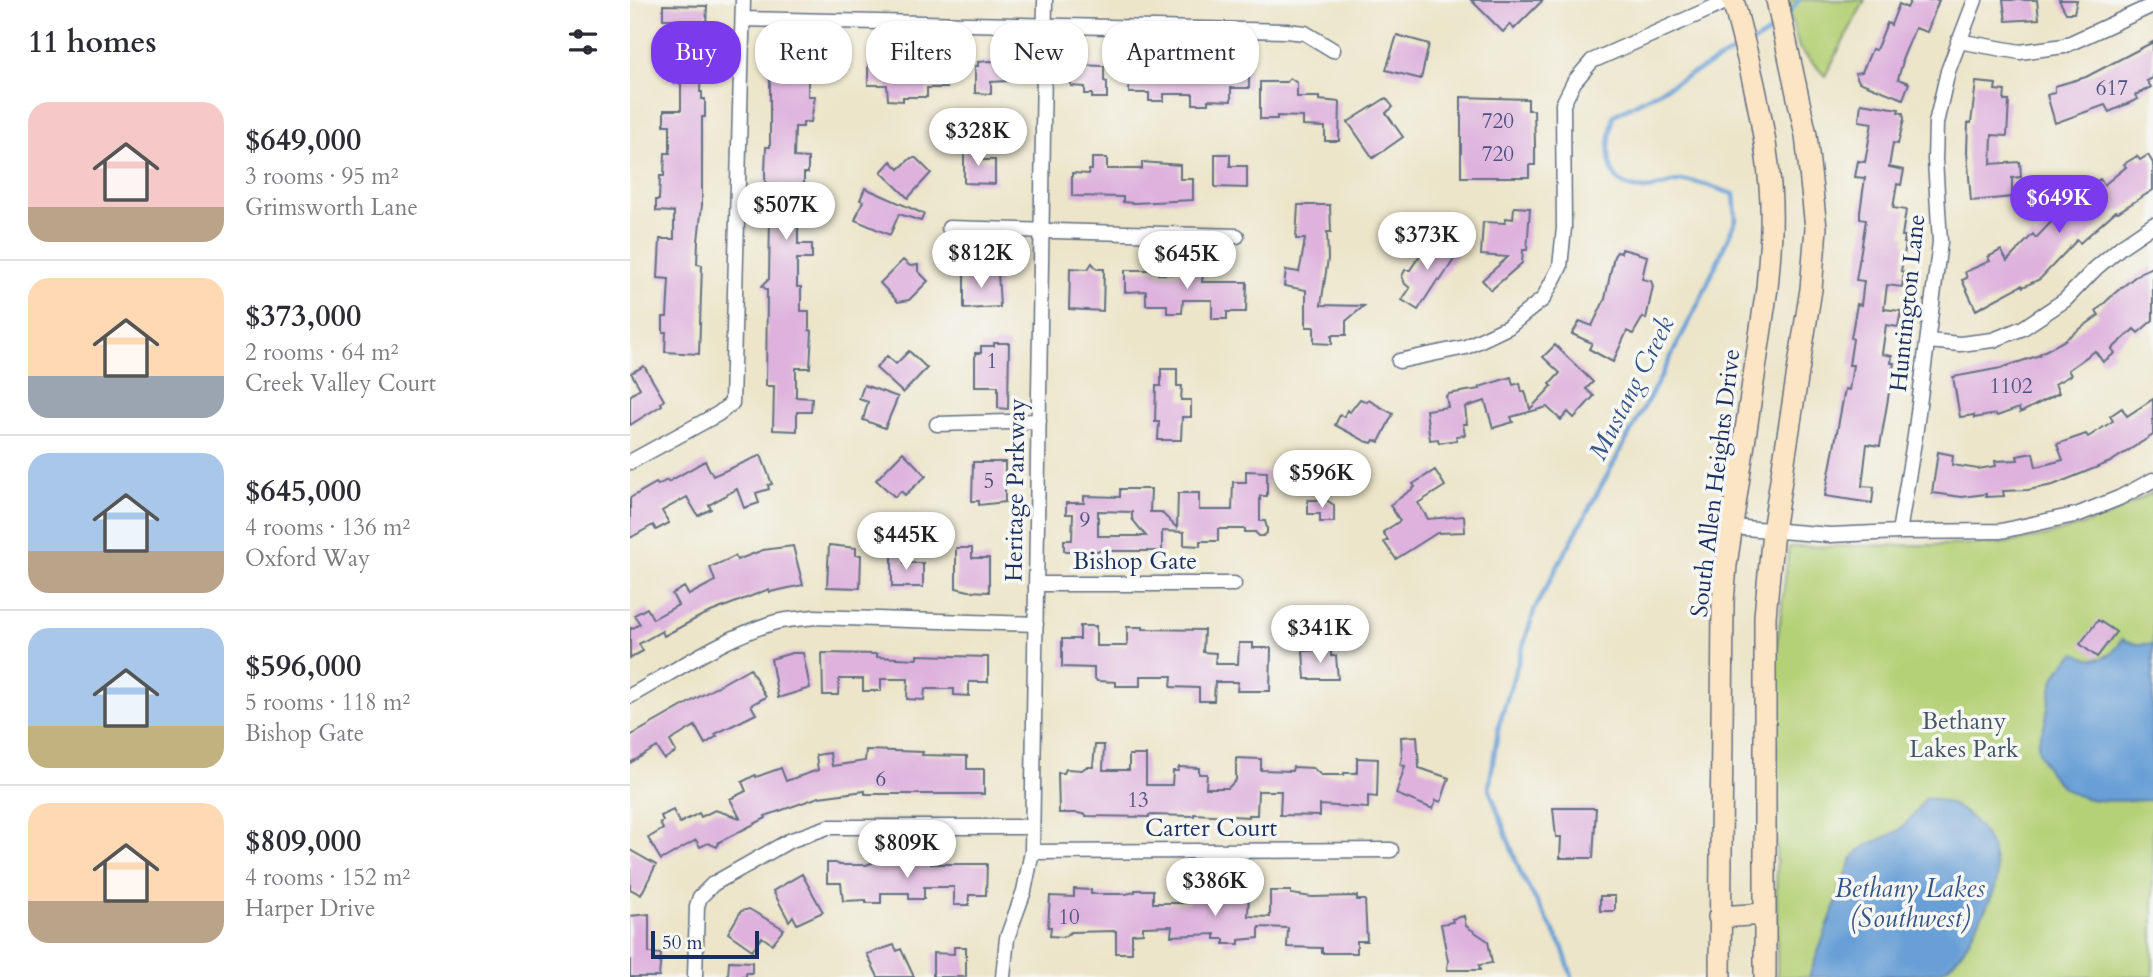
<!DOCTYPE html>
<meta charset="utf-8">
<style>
:root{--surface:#fff;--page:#f2f2f3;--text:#2b2b33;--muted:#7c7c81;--line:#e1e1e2;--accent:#7c3aed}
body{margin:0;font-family:Cardo,serif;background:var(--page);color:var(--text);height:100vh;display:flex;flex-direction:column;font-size:26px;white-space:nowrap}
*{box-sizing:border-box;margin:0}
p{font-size:23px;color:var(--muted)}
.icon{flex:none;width:38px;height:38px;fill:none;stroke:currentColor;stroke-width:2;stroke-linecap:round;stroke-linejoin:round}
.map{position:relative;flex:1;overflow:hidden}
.sheet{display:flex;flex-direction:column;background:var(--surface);width:630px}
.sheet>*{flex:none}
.top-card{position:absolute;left:21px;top:21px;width:665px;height:63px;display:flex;gap:14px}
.scale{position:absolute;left:21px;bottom:18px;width:108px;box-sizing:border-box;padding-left:7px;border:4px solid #1b2f5e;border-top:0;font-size:19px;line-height:24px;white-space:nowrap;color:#1b2f5e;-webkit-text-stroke:5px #f6f6f2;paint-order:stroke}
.price{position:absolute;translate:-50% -60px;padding:0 16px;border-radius:24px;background:#fff;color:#222;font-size:23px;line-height:46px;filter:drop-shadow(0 2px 4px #0008)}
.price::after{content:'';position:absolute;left:50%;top:42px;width:21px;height:16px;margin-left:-10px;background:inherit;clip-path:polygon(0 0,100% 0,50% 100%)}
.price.selected{background:var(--accent);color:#fff}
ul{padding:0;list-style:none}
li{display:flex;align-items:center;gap:21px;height:175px;padding:0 28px}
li+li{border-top:2px solid var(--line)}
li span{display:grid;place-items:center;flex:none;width:196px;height:140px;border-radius:21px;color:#555}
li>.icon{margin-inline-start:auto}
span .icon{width:84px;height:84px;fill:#fffc;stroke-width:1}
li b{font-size:30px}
h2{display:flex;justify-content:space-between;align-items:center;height:84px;padding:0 28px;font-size:30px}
.tag{padding:0 24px;border-radius:28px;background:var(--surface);box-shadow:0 2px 5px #0004;font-size:24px;line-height:63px}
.tag.selected{background:var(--accent);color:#fff}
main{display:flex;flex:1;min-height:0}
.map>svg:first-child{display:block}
.green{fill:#b5d178;stroke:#68806b;stroke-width:2}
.water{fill:#679fd6;stroke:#41679a;stroke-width:2}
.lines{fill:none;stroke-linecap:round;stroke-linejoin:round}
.stream{stroke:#679fd6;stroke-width:4.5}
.building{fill:#deb2dd;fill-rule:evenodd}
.minor-casing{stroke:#646f83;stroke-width:17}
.secondary-casing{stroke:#646f83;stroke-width:24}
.minor{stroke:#fff;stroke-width:14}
.secondary{stroke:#fce5c4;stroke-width:21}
.labels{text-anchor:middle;stroke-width:7;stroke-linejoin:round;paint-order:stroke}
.number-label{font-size:21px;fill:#4c507e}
.street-label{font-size:24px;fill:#1b2f5e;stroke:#f6f6f2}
.park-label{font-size:24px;fill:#425864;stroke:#f6f6f2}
.water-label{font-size:26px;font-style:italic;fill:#365688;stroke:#f6f6f2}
</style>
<main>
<section class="sheet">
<h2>11 homes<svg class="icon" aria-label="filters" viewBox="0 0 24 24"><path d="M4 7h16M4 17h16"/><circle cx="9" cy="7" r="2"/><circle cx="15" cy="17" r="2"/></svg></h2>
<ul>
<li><span style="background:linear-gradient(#f6c9c9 75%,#b9a48a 0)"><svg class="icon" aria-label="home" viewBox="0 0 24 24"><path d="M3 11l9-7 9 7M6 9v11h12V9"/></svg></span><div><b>$649,000</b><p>3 rooms · 95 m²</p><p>Grimsworth Lane</p></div></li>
<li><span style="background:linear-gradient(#ffd9b3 70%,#9aa5b1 0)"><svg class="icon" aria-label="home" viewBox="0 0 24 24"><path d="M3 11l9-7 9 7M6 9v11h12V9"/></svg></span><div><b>$373,000</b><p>2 rooms · 64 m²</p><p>Creek Valley Court</p></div></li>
<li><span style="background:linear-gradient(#a9c7e8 70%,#b9a48a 0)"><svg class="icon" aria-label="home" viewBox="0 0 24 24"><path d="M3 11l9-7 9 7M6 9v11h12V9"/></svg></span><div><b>$645,000</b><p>4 rooms · 136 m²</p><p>Oxford Way</p></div></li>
<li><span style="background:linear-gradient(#a9c7e8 70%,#c2b280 0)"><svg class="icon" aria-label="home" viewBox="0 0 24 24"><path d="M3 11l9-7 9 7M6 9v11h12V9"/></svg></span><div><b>$596,000</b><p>5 rooms · 118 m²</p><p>Bishop Gate</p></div></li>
<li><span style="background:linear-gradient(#ffd9b3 70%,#b9a48a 0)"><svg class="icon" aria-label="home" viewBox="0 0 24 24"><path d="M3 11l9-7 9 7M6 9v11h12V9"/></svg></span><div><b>$809,000</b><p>4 rooms · 152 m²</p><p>Harper Drive</p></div></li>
</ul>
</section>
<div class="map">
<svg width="1523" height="977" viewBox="0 0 1523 977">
<rect width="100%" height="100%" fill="#f6f6f2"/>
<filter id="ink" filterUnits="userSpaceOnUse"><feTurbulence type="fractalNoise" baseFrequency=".0143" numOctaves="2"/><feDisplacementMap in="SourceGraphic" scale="14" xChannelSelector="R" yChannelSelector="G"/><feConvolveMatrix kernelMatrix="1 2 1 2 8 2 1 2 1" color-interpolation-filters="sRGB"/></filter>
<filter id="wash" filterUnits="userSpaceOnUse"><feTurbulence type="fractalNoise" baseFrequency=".00686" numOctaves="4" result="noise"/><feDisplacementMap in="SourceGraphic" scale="28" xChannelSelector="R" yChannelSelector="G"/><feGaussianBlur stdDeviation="1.57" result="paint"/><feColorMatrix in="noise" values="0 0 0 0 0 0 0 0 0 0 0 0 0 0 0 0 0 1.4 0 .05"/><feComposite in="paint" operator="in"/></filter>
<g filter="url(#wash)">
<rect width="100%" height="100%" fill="#ece5c9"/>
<path class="green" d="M1156,0H1235L1195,76L1169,48Z
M1523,492V977H1147L1145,661L1159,547L1370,544L1417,536L1477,517Z"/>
<path class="water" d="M1492,639L1506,644H1523V800C1485,800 1444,809 1420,773C1415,764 1408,755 1408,744C1409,736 1415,727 1416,718C1423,687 1417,676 1446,653C1465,664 1483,659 1492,639Z
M1296,798C1331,801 1359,828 1365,862C1366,867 1368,874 1367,878C1365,894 1355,909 1348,923C1340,939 1329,960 1313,970C1294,977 1205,977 1179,977L1222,859C1238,838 1251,843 1270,829C1282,821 1286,808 1296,798Z"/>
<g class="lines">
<path class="stream" d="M1157,16L1169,0
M1122,43L1147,28
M942,977L932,946L891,874L859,788L869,724L905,608L1030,378L1071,298L1106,220L1104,194C1089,190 1068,180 1052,181C1040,182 1027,189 1015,189C970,189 977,145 984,115L1111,48"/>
</g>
<g id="blocks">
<path class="building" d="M841,0H913L884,29L880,24L873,32Z
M1281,0H1309L1297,32L1285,28L1272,60L1273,61L1268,79L1279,83L1273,99L1229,82L1225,73L1232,72L1242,49L1246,50L1257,23L1261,25L1269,4L1277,8Z
M1373,0H1407L1409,19L1376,21Z
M1429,0H1447L1444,13H1436Z
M33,5L77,6L74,66H71L70,92H72V99H75V117H72V205L68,241L67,264L72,265L69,354L35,352L36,332H33V317H37L39,279L28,278L30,239H44V212L26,211V200H29L30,176H34L35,153H40V125H34V110H51V83H44L45,66L31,65V49L42,50L43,19H33Z
M767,35L799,44L791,79L756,70Z
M1523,42V78L1517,81L1521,87L1505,95L1508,99L1479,112L1475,105L1425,123L1417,95L1425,92V86L1456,77Z
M140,54L163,55V73H178V96H185L181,122H173V127H165L164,157L178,158V173H174V202H177V216L168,215V244H182V259H167V287H171V311H179V330L182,331L180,368H166V397L182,398L181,412H167V431L143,430L144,386H136L137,290L132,286L139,279L140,215L136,213L135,172L136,147H140V75H137Z
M299,57L302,62H317V88H297V97H273V101L258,100L257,85H238V61L268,62V66H291Z
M359,61L378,62L377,81L361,82V94L345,93V66H348V62Z
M499,63L562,64V67L619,66V88H601V101L578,100V104H563V94H534V101H519V93H499Z
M442,65L474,66V81L477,82V98H462V94H455V87L441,86Z
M660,78L667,83V97H689V100L710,102L709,141H695V127L673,126V117L647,116V119H630V82H657Z
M1346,82L1366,84L1365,90L1375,91L1374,101H1379L1377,136L1362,135L1361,164L1390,162L1391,177L1382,178V197L1341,201L1337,152L1338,123H1341Z
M831,97L898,99V110H904L905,144V165H899V177H831Z
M756,98L763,107L756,113L773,137L743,158L718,122Z
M1231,103L1269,109L1268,112L1273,113L1274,119L1268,144L1263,143L1259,167L1274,170L1271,185L1267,184L1263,208L1276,210L1272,236H1275L1274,243L1276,244L1271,271L1274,272L1272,287L1257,285L1254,309L1271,311L1268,327L1256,325L1252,354L1262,356L1261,363H1264L1250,446L1237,444L1232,486L1244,487L1242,503L1195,496L1215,389L1219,390L1223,365H1219L1223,339L1221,338L1227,304L1231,305L1234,281L1226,280L1236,220L1230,219V212L1235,178L1225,177L1228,161L1235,162L1242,123L1229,121Z
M334,148H348V160H365V184L334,183Z
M585,154H600V166H617V188L585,187Z
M1518,155L1523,163V190L1488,212L1486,211L1450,243L1447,240L1410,279L1393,287L1392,285L1346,310L1332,280L1337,278L1335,272L1360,261L1358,257L1371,250L1377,261L1403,234L1406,238L1426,217L1422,212L1434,202L1440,210L1460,192L1457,188L1470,179L1474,185L1496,167L1494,164L1507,156L1510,160Z
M281,158H286L301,173L278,198L251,172L261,161L269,169Z
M462,158H477V169H512V162L550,165V179H563V200L504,203L493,202V197L442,196V173L459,174V170H462Z
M235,188L294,214L291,221L269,214L260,235L225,220L233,201L230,200Z
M668,205H700L701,232H697L698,259L691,305L734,306L716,321V335H702V344L684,343V327H676V290L654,286L656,270L669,272L671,263L675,239H666Z
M884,207L900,208L897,250H893L892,263L861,290L852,280L878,257L851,255L853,222L875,223V218L883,219Z
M801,238L827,255L810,281L808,279L788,310L772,300L780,288L775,284L772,276L775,270H780Z
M992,249L1017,256L1012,279L1021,281L1023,286L1016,319L1013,317L1003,334L997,331L983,362L959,349L962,343L942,334L950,321L962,326L975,299L984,256L987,252L991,253Z
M273,260L280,266L288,265V271L298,281L279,300L268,302L250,283Z
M462,263L467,269H474L473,311L439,309L440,268L458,269Z
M1523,267V320L1508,333L1504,329L1482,349L1485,353L1473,362L1465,351L1438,370L1441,375L1425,384L1429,393L1390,413L1389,408L1367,416L1366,414L1344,418V415L1330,417L1323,377L1371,368L1410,355L1409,354L1432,342L1469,315L1466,311L1486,292L1511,272Z
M358,270L368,272L370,307L334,309V275L339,271Z
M495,270H528V274H573L572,282H617L616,312H597V319H582V300H553L552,313H537V305H516V291L495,292Z
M364,343H379L378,409L368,408V386H345V353H351V346H364Z
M925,345L963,382L956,389L964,396L944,418L938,412L931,420L917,407L881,417L883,422L863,428L855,401L835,407L837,424H833L835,435L826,436L827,440L809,443L808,439L800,440L796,410L818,407L816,396L818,394L850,389L849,387L881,377L883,385L890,383L892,392L895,391L900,409L922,386L920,384L930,373L913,357Z
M279,351L297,368L273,393L246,368L257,356L266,364Z
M14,366L34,400L31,403L32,405L0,425V396L10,388L1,373Z
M531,369H547V386H552L551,400H561V417H552L551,440H528L529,422H525L526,386H531Z
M234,385L268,397L255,428L233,420L238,402L229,399Z
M730,399L737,402L738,400L763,414L749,442L744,440L742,443L735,441L705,425L710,415L714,417L717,410L720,412Z
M1523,399V435L1480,462L1423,485L1398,490L1373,491L1374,496L1356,497V494L1332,497L1302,493L1308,452L1323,455L1322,465L1348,469L1366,466L1365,461L1388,460L1387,456L1403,453L1406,467L1433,460L1427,444L1456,434L1458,437L1483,421L1480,416L1492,408L1497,416Z
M273,452L296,476L275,495L271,491L265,497L246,480Z
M131,455L142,484L138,485L139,489L126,493L129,503L114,508L107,489L79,505L81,509L68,516L57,497L32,511L39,523L26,530L23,525L0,538V498L26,483L28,485L37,480L38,482L75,461L83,476Z
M343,462H375V502L349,505V501H342Z
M805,470L815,486L788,503L798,519L834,516L835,532L807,533L766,559L754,542L758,540L753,532L770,521L760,505L785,487L783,484Z
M616,471L637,472V496H630V521H635L637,528V533L633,536H629L625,532H615V529H588V541H570V546L554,545V532L532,531V554L529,551H434V540H442L443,514H436V503H454V496L490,497V489H521L520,512H531L547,528L548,493H569V510H602L603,482H616ZM468,511L502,512V519L516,536H468Z
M678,500H696L704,505V522H690V514H678Z
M199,545L226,548V555H231L230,588L197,587Z
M163,546L173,585L140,592L139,589L71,616L34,636L32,631L9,644L13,651L0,658V627L1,629L10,624L4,615L17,608L23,619L48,605L42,594L54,587L59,595L85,581L80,567L95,561L105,556L107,560L133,550Z
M326,548H342V558H359V592L339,591L326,588Z
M262,550H274V563H293V587H262Z
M1468,620L1486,632L1467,657L1450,644Z
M450,626H466V646H497V627H513V629L574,630L573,652L586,653L585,664H608L609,643H623V648H641L640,691H607L608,682H585L584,701H569V688L541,687L542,676H510V686H486V682L467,681L464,677V668L432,667V639H450Z
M701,649V656H706L708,679H675L673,651Z
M162,653H173L180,688L148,698L141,659Z
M192,653L247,654V657L287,659V655L358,657V682H339V696L324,695V689H295L294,700L277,699L278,679H251V691H233V679H209L208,695H193Z
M120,668L136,697L121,705L126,714L85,734L87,736L75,744L65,726L40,741L46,752L34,759L27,747L0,763V736Z
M787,736L789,768L819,778L811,802L806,800L803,809L766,794L775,766L770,765L772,758L771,737Z
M465,745H474L473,770H499V755H516V785H542L543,771H548L549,767L569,768V774H577L576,788H598L606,780V758L631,759V770L662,771L663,767L683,768L691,775H714V773H727V758L748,759L747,797L738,796V808L690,805V816L650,815L651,791H628L627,815H619V817L564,814V816L519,815V817L456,816V815L448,813H429L428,773H434L436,769L452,770L456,767H463Z
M236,750L293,752L292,755L337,756V769H354V794H235V791L189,797L135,816L136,818L89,842L87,847L78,843L70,847L66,840L31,860L18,838L33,829L30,823L33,821L31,816L43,810L50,823L69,813L71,817L85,810L110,818L100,799L116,791L112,782L125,775L126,777L151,768L156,781L188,770L186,755L200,753L202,766L235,761Z
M923,808H966L963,858H930L931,837H926Z
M0,850L26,865L11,895L0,889Z
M250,860L301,861V864H357L356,895H339V905H324V887H294V899H279V893H251V903H236V900L213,901L211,883H197V863H206L209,865H236Z
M172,874L193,912L167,924L163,916L159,921L143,891Z
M444,889L461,890V894H496L505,892V890H523V903H559V889H574V897L601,898V889H619L618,916L640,917V891H661V894L682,897L727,896V900H735L737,941H727V953H692V948L657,947L658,928L629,927V938L609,940V944H594V939H585V934L541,936L542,926L513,927V933L502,934V953H486V931L441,932L434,937L420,936L421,927H418L420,896L444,897Z
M970,896H985V911H970Z
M119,909L154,929L142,944L132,937L122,950L98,933L111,911Z
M19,914V953L31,954L29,977H0V916Z
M834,916L836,926L858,941L862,963L849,965L850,970H817L818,961L811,924L823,922L822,919Z
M264,945L267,951L271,949L284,977H248L237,954Z
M324,947H336V977H303V953L324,954Z
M99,961L122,962V973H116V977H98Z"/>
</g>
</g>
<g filter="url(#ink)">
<use href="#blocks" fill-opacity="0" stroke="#646f83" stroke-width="2"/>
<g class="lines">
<defs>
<path id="minor" d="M113,19L656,31L675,33L703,50
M1328,41L1390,52L1434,46L1523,5
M319,228L607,236
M1298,341L1330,344L1363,340L1393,328L1435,300L1466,268L1492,246L1523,225
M769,361L836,347L878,327L913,299L930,267L934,228L933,104L944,82L962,61L1100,0
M307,424L409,421
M0,462L88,414L102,403L113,0
M1102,527L1200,535L1269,532L1371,531L1449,514L1489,498L1523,480
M1269,532L1285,436L1310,242L1305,160L1306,123L1318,71L1345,0
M406,584H604
M0,696C47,670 94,637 146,622C158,619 171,619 184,617L406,624
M402,852L761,850
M65,977L67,906L70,897L83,884L159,841L198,827H402
M373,977L377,938L394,891L402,852L415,0"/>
<path id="secondary" d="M1089,917L1135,914
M1090,977L1093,602L1096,565L1137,288C1140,254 1143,220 1140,186C1135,122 1119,61 1103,0
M1135,977V616L1143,531L1181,289L1186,228L1176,135L1147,0"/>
</defs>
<use href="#minor" class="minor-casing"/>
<use href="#secondary" class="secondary-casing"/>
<use href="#minor" class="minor"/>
<use href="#secondary" class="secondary"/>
</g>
</g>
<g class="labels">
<g class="number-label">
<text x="1482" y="95">617</text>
<text x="868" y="128">720</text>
<text x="868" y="161">720</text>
<text x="362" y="368">1</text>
<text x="1381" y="393">1102</text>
<text x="359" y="488">5</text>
<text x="455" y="527">9</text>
<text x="251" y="786">6</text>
<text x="508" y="807">13</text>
<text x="439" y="924">10</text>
</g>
<g class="street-label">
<text transform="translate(1277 303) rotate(-84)" y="8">Huntington Lane</text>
<text transform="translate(1085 483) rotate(-83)" y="8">South Allen Heights Drive</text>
<text transform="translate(385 490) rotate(-89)" y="8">Heritage Parkway</text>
<text x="505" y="569">Bishop Gate</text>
<text x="581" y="836">Carter Court</text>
</g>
<g class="park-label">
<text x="1334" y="729">Bethany<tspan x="1334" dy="28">Lakes Park</tspan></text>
</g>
<g class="water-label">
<text transform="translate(1001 388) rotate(-63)" y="9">Mustang Creek</text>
<text x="1280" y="897">Bethany Lakes<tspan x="1280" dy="30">(Southwest)</tspan></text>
</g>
</g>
</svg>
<div class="scale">50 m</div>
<b class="price" style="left:348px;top:168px">$328K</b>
<b class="price selected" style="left:1429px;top:235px">$649K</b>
<b class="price" style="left:156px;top:242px">$507K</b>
<b class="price" style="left:797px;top:272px">$373K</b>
<b class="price" style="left:351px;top:290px">$812K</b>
<b class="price" style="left:557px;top:291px">$645K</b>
<b class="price" style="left:692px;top:510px">$596K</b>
<b class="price" style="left:276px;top:572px">$445K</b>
<b class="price" style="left:690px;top:665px">$341K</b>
<b class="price" style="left:277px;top:880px">$809K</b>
<b class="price" style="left:585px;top:918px">$386K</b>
<div class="top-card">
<a class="tag selected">Buy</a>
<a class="tag">Rent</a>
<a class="tag">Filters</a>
<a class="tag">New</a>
<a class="tag">Apartment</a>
</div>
</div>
</main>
